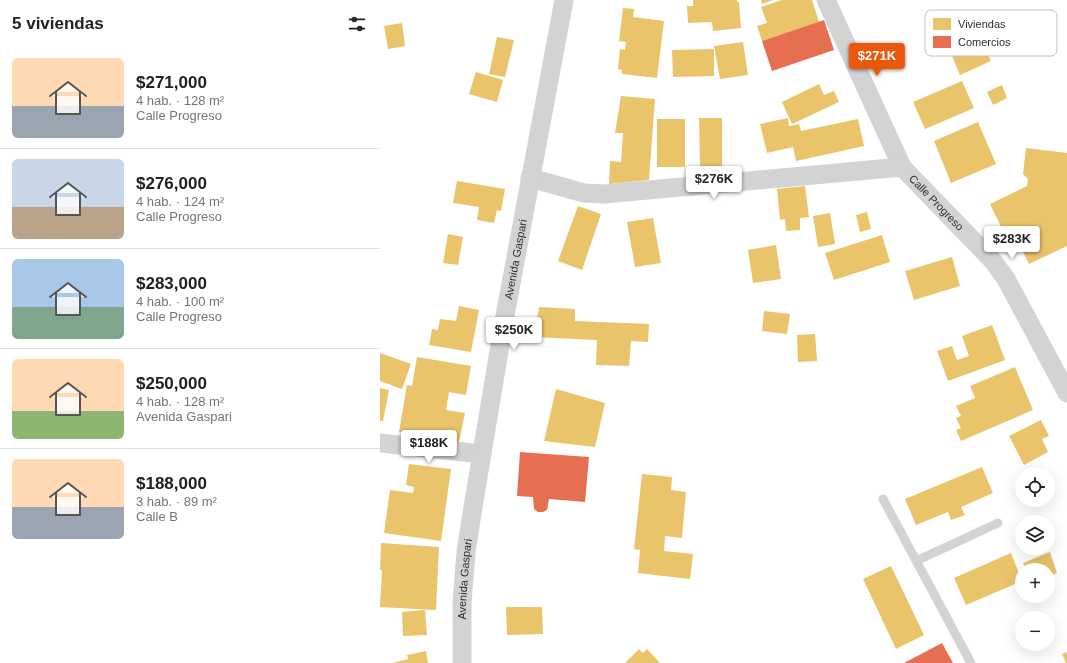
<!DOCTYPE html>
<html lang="es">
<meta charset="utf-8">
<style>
:root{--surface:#fff;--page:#f2f2f2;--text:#202124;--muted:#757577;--line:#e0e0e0;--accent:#ea580c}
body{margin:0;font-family:Helvetica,sans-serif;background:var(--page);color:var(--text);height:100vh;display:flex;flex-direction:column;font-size:15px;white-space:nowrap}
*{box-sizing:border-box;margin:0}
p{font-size:13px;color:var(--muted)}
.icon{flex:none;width:22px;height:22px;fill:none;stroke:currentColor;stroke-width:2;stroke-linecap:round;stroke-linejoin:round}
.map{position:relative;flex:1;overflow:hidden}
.sheet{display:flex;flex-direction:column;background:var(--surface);width:380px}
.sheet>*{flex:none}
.fabs{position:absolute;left:635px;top:467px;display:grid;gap:8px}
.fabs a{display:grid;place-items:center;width:40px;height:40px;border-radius:50%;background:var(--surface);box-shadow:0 4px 16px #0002;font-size:20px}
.price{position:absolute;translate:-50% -34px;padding:0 9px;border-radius:4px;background:#fff;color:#222;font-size:13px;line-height:26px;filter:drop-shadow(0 1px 2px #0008)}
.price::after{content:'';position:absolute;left:50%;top:24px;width:12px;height:9px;margin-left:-6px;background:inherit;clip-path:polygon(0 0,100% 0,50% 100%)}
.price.selected{background:var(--accent);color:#fff}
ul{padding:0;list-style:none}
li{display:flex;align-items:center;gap:12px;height:100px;padding:0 12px}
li+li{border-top:1px solid var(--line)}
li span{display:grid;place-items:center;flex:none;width:112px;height:80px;border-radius:6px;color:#555}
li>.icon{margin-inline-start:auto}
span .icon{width:48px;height:48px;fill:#fffc;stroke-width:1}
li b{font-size:17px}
h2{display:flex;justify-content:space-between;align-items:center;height:48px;padding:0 12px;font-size:17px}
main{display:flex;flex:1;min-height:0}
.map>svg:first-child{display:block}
.homes{fill:#e9c46a}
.shops{fill:#e76f51}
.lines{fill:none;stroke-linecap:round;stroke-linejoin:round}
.lane{stroke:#d3d3d3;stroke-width:9}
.street{stroke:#d3d3d3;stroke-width:19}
.labels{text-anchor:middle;stroke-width:4;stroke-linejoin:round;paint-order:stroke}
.street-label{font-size:11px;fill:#2e2e2e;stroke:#fff}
.key{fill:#fff;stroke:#c0c0c0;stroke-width:1}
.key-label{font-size:11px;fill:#2e2e2e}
</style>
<main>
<section class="sheet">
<h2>5 viviendas<svg class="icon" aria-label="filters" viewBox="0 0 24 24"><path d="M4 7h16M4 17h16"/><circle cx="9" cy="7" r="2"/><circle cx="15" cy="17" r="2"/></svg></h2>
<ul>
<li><span style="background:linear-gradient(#ffd9b3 60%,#9aa5b1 0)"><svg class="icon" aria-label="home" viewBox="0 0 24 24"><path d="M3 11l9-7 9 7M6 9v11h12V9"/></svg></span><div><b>$271,000</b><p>4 hab. · 128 m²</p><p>Calle Progreso</p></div></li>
<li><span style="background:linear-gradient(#c9d6e8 60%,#b9a48a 0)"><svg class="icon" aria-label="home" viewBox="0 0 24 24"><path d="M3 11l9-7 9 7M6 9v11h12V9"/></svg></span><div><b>$276,000</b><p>4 hab. · 124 m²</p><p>Calle Progreso</p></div></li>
<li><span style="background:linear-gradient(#a9c7e8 60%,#7fa58c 0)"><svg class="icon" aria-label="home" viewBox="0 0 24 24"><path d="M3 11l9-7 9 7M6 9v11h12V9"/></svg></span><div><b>$283,000</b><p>4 hab. · 100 m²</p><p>Calle Progreso</p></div></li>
<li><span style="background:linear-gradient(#ffd9b3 65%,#8fb573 0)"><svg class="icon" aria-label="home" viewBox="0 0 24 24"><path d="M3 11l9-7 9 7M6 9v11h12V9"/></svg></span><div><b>$250,000</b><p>4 hab. · 128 m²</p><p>Avenida Gaspari</p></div></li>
<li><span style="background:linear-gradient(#ffd9b3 60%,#9aa5b1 0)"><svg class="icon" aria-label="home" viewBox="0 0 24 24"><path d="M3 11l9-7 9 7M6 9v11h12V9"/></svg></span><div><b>$188,000</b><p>3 hab. · 89 m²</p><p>Calle B</p></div></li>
</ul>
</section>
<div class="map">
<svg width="687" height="663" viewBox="0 0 687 663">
<rect width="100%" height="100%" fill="#fff"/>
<path class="homes" d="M313,0H357V2H359L361,28L333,31L332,22L308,23L307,6H313Z
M381,0H393L382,4Z
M402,0H432L439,22L382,41L377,26L387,23L381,7Z
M243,8L254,9L253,17L284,21L277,78L242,74V70L238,69L240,49L245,50L246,42L239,41Z
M22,23L25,46L8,49L4,26Z
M599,35L611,61L580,75L569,49Z
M117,37L134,40L125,77L109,74Z
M363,42L368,75L340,79L334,46Z
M334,49V76L293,77L292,50Z
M96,72L123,80L117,102L89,94Z
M582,81L594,108L545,129L533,102Z
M439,84L444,95L454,91L459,102L412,124L402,102Z
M622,85L627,98L613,105L607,92Z
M241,96L275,99L269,180L229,184L230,161L241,162L243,133H235Z
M319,118H342V167H320Z
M408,118L409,126L419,124L421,131L478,119L484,146L416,161L413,147L387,153L380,124Z
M277,119H305V167H277Z
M598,122L616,164L571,183L554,141Z
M646,148L687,153V246L649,264L633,231L625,235L610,204L647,186L648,179L643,174Z
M77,181L125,189L121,211L117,210L114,223L97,220L99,207L73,203Z
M425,186L429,217L420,218V230L406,231L405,219L400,220L397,189Z
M198,206L221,214L202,270L178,261Z
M487,212L491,229L480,232L476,215Z
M450,213L455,244L438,247L433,216Z
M273,218L281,263L255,267L247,222Z
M68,234L83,237L78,265L63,263Z
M502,235L510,262L454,280L445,253Z
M396,245L401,279L373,283L368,250Z
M572,257L580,286L534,300L525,271Z
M79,306L99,310L91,352L49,345L52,329L58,330L60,319L76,321Z
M159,307L195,309V321L269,324L268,342L251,341L249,366L216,365L217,340L154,337Z
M384,311L410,314L407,334L382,331Z
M612,325L625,360L568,381L557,351L572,346L577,360L589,356L582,336Z
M435,334L437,361L418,362L417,335Z
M0,353L31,364L22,389L0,381Z
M37,357L91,366L86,395L69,392L66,410L85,413L79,442L19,432L27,385L32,386Z
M635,367L653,410L581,441L576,430L581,428L576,418L581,416L576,406L595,398L590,386Z
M0,388L9,390L3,421H0Z
M176,389L225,403L215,447L164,441Z
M661,420L669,436L662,439L668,452L644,465L629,436Z
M29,464L71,469L61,541L4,533L10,490L33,493L34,487L26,485Z
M602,467L613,493L581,507L585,515L571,520L568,512L536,525L525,499Z
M262,474L292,477L291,490L306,492L302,538L285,536L284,551L313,554L310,579L258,573L260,550L254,549Z
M1,543L59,547L56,610L0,607L2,570H0Z
M670,552L677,573L668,576V570H646L643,563Z
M631,553L642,581L586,605L574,578Z
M511,566L544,635L516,649L483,579Z
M126,607H162L163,634L127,635Z
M45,610L47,635L23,636L22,612Z
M259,649L263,653L267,649L280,663H245Z
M46,651L48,663H13L28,659L27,655Z
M687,652V663H686L682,654Z"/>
<path class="shops" d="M444,20L454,50L392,71L382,41Z
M140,452L209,457L205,502L169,499L167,510L163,512H158L154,509L153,497L137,496Z
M562,643L573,663H524Z"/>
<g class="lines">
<path class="lane" d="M503,499L591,663
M536,561L618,523"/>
<g class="street">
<path id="s1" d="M446,0L522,167L613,261L626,279L687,393"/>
<path d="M150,178L204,193L224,194L522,167"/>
<path d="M0,443L102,454"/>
<path id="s2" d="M82,663V603L86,552L93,507L124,321L184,0"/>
</g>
</g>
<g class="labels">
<g class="street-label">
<text dy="4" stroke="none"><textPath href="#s1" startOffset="233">Calle Progreso</textPath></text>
<text dy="4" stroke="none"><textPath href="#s2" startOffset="408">Avenida Gaspari</textPath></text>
<text dy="4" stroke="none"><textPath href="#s2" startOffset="84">Avenida Gaspari</textPath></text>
</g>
</g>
<rect x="545" y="10" width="132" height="46" rx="6" class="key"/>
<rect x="553" y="18" width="18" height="12" fill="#e9c46a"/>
<rect x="553" y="36" width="18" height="12" fill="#e76f51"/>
<g class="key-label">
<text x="578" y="28">Viviendas</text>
<text x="578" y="46">Comercios</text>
</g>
</svg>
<div class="fabs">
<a><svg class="icon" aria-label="locate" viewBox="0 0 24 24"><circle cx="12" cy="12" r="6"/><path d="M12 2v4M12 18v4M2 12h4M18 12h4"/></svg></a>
<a><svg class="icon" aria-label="layers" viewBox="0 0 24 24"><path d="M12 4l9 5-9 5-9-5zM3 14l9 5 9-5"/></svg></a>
<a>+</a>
<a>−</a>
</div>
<b class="price selected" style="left:497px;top:77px">$271K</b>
<b class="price" style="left:334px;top:200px">$276K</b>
<b class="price" style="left:632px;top:260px">$283K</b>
<b class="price" style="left:134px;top:351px">$250K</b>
<b class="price" style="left:49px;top:464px">$188K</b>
</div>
</main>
